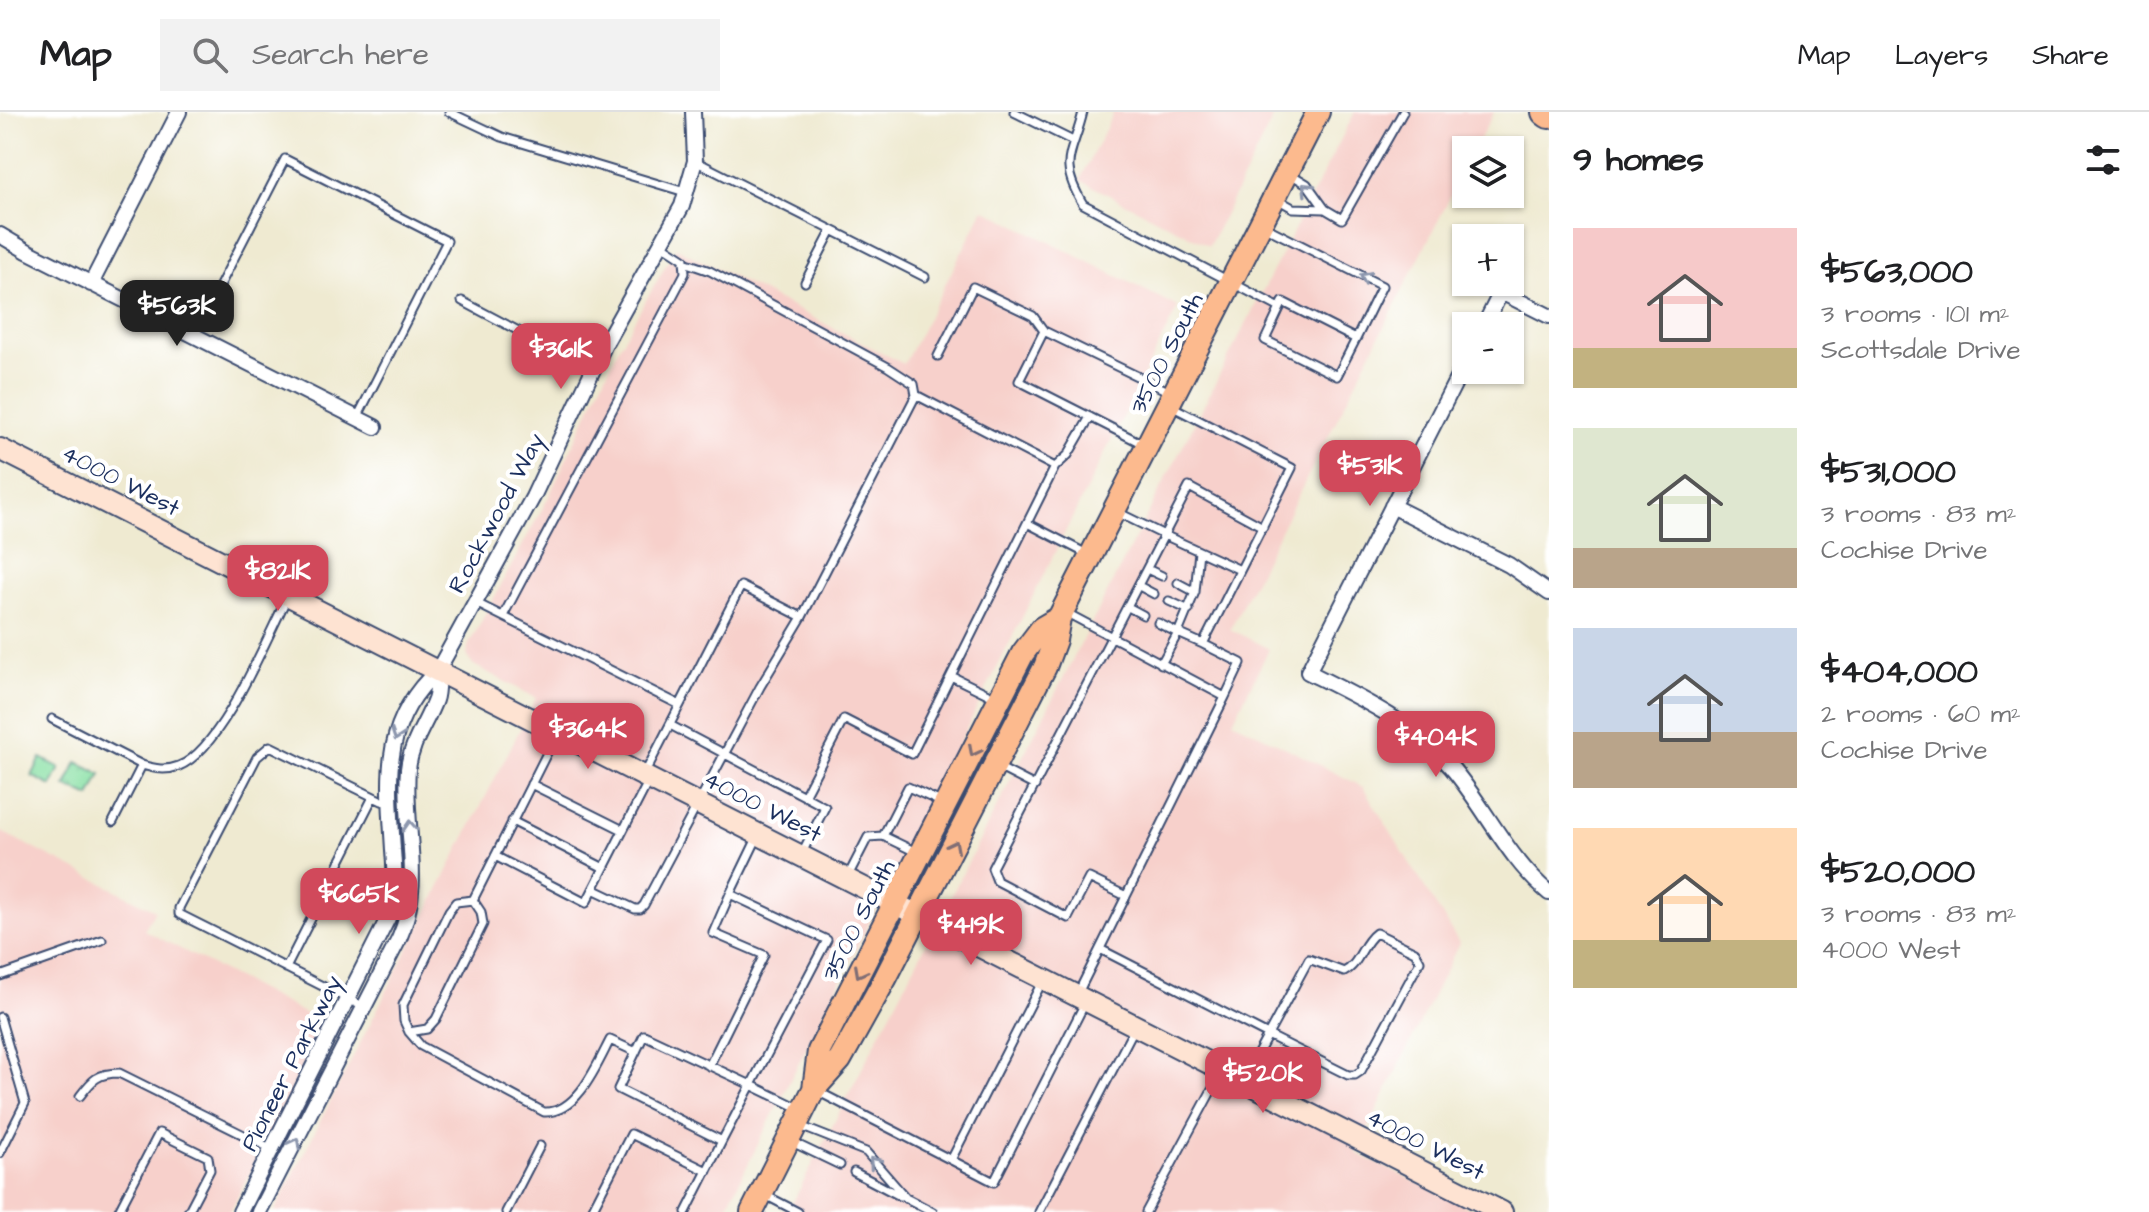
<!DOCTYPE html>
<meta charset="utf-8">
<style>
:root{--surface:#fff;--page:#f2f2f2;--text:#202124;--muted:#757577;--line:#e0e0e0;--accent:#d1495b}
body{margin:0;font-family:"Architects Daughter",sans-serif;background:var(--page);color:var(--text);height:100vh;display:flex;flex-direction:column;font-size:30px;white-space:nowrap}
*{box-sizing:border-box;margin:0}
p{font-size:26px;color:var(--muted)}
.icon{flex:none;width:44px;height:44px;fill:none;stroke:currentColor;stroke-width:2;stroke-linecap:round;stroke-linejoin:round}
.map{position:relative;flex:1;overflow:hidden}
.panel{display:flex;flex-direction:column;background:var(--surface);width:600px}
.panel>*{flex:none}
.controls{position:absolute;left:1452px;top:24px;display:grid;gap:16px}
.controls a{display:grid;place-items:center;width:72px;height:72px;border-radius:0px;background:var(--surface);box-shadow:0 2px 6px #0004;font-size:40px}
.price{position:absolute;translate:-50% -68px;padding:0 18px;border-radius:16px;background:var(--accent);color:#fff;font-size:26px;line-height:52px;filter:drop-shadow(0 2px 4px #0008)}
.price::after{content:'';position:absolute;left:50%;top:48px;width:24px;height:18px;margin-left:-12px;background:inherit;clip-path:polygon(0 0,100% 0,50% 100%)}
.price.on{background:#222;color:#fff}
ul{padding:0;list-style:none}
li{display:flex;align-items:center;gap:24px;height:200px;padding:0 24px}
li span{display:grid;place-items:center;flex:none;width:224px;height:160px;border-radius:0px;color:#555}
li>.icon{margin-inline-start:auto}
span .icon{width:96px;height:96px;fill:#fffc;stroke-width:1}
li b{font-size:34px}
h2{display:flex;justify-content:space-between;align-items:center;height:96px;padding:0 24px;font-size:34px}
header{display:flex;align-items:center;gap:48px;box-sizing:border-box;height:112px;padding:0 40px;background:var(--surface);border-bottom:2px solid var(--line)}
header strong{font-size:38px}
nav{display:flex;gap:44px;margin-inline-start:auto;font-size:28px}
.search{width:560px;height:72px;background:var(--page);display:flex;align-items:center;gap:20px;box-sizing:border-box;padding:0 28px;border-radius:0px;color:var(--muted);font-size:30px}
main{display:flex;flex:1;min-height:0}
.map>svg:first-child{display:block}
.built{fill:#f7d0cb}
.park{fill:url(#park-crowns);stroke:#528881;stroke-width:2}
.pitch{fill:#88e0a4;stroke:#528881;stroke-width:2}
.lines{fill:none;stroke-linecap:round;stroke-linejoin:round}
.lane-casing{stroke:#3b4b6f;stroke-width:11}
.street-casing{stroke:#3b4b6f;stroke-width:18}
.secondary-casing{stroke:#3b4b6f;stroke-width:24}
.primary-casing{stroke:#3b4b6f;stroke-width:26}
.highway-casing{stroke:#3b4b6f;stroke-width:30}
.lane{stroke:#fff;stroke-width:7}
.street{stroke:#fff;stroke-width:14}
.secondary{stroke:#fee3d2;stroke-width:20}
.primary{stroke:#fcba8e;stroke-width:22}
.highway{stroke:#fcba8e;stroke-width:26}
.oneway{stroke:#8d97ae}
.oneway2{stroke:#806e74}
.labels{text-anchor:middle;stroke-width:8;stroke-linejoin:round;paint-order:stroke}
.street-label{font-size:24px;fill:#1b2f5e;stroke:#fff}
</style>
<header>
<strong>Map</strong>
<div class="search"><svg class="icon" aria-label="search" viewBox="0 0 24 24"><circle cx="10" cy="10" r="6"/><path d="M15 15l6 6"/></svg>Search here</div>
<nav><a>Map</a><a>Layers</a><a>Share</a></nav>
</header>
<main>
<div class="map">
<svg width="1549" height="1100" viewBox="0 0 1549 1100">
<defs>
<pattern id="park-crowns" width="20" height="18" patternUnits="userSpaceOnUse" patternTransform="scale(2)"><rect width="20" height="18" fill="#88e0a4"/><path d="M2 6a3 3 0 1 1 6 0M12 15a3 3 0 1 1 6 0" fill="none" stroke="#75c090"/></pattern>
</defs>
<rect width="100%" height="100%" fill="#fff"/>
<filter id="ink" filterUnits="userSpaceOnUse"><feTurbulence type="fractalNoise" baseFrequency=".0125" numOctaves="2"/><feDisplacementMap in="SourceGraphic" scale="16" xChannelSelector="R" yChannelSelector="G"/><feConvolveMatrix kernelMatrix="1 2 1 2 8 2 1 2 1" color-interpolation-filters="sRGB"/></filter>
<filter id="wash" filterUnits="userSpaceOnUse"><feTurbulence type="fractalNoise" baseFrequency=".006" numOctaves="4" result="noise"/><feDisplacementMap in="SourceGraphic" scale="32" xChannelSelector="R" yChannelSelector="G"/><feGaussianBlur stdDeviation="1.8" result="paint"/><feColorMatrix in="noise" values="0 0 0 0 0 0 0 0 0 0 0 0 0 0 0 0 0 1.4 0 .05"/><feComposite in="paint" operator="in"/></filter>
<g filter="url(#wash)">
<rect width="100%" height="100%" fill="#efead1"/>
<path class="built" d="M1114,0H1276L1209,134L1080,68Z
M1355,0H1494L1474,38H1466V54L1230,517L1269,537L1233,609L1363,675L1459,831L1356,1041L1478,1100H788Z
M984,97L1178,195L724,1100H274L536,586L472,552L467,545L468,534L548,386L619,235L676,136L904,252Z
M0,719L155,798L144,818L325,912L230,1100H0Z"/>
<path class="park" d="M77,650L101,662L90,685L66,674Z"/>
<path class="pitch" d="M41,646L60,656L51,674L32,664Z"/>
</g>
<g filter="url(#ink)">
<g class="lines">
<defs>
<path id="lane" d="M449,0L502,25L685,80
M1014,0L1073,29
M1083,0C1073,43 1057,49 1083,92L1280,196L1283,190L1356,227L1337,264L1265,228L1280,196
M695,49L925,165
M1277,87L1293,96L1325,97L1307,72L1292,63
M1325,97L1342,107L1403,0
M1265,115L1382,174L1356,227
M805,170L832,118
M462,189L592,258
M194,224L285,47L447,129L357,306
M938,244L973,175L1033,204L1044,219
M1171,294L1292,356L1203,532L1241,551L1225,585
M1145,333L1019,269L1044,219L1172,281
M1055,355L1068,343L1090,305
M1117,400L1164,423L992,756L997,769L1068,806L1089,766L1126,784
M1027,411L1089,443
M1199,439L1240,458
M1147,457L1162,464
M1178,471L1195,480
M1139,474L1154,482
M1169,489L1189,498
M474,490L680,593
M1128,495L1143,503
M1065,500L1225,585L1078,881
M503,504L685,161L684,147L661,132
M1158,511L1178,521L1195,480L1199,439L1164,423L1189,375L1263,415
M1161,552L1178,521L1203,532
M951,564L998,587
M52,607L142,653C155,657 166,659 179,654C222,637 266,527 288,484
M670,613L825,695L802,741
M998,655L1035,674
M645,661L741,474L802,505L916,283L914,272L888,255L710,159L684,150
M531,672L623,718
M804,684L844,607L912,642L1055,355L916,283
M512,709L604,756
M113,710L142,653
M758,724L730,782L827,828L751,973L801,997
M883,724L908,675L943,691
M495,744L586,791L648,670
M848,764L868,725L883,724L916,740
M593,777L635,797H640L644,793L760,575L802,505
M473,788L481,800L483,812L436,907L427,917L409,920L404,909L403,893L449,799L456,790Z
M473,788L557,621
M1100,837L1268,923L1309,847L1344,860C1360,852 1361,832 1376,821L1415,840L1420,849L1361,959L1355,963H1348L1268,923L1244,967
M286,856L373,685
M0,864L102,828
M364,895L179,802V796L257,645L270,634L382,689H390
M0,905L25,991L0,1041
M409,920L421,934L544,1000C577,1002 597,953 610,928L636,940
M644,923L751,973L722,1029L618,977Z
M709,954L764,843L713,821L730,782
M817,979L994,1070L1085,891
M80,984C92,968 98,961 119,961L272,1037
M800,1014L866,1040L906,1086L933,1100
M792,1030L840,1053
M951,1048L1042,870
M854,1060L900,1084
M763,1082L798,1100
M118,1100L159,1021L208,1045L210,1058L188,1100
M506,1100L540,1034
M591,1100L631,1022L707,1059
M686,1100L722,1029
M1039,1100L1134,917
M1146,1100L1221,961"/>
<path id="street" d="M0,123L27,139L375,315
M91,172L179,0
M1484,214L1501,180L1549,204
M1466,249L1308,560C1360,586 1412,610 1451,655C1486,696 1507,746 1549,781
M1392,394L1509,453L1549,481
M240,1100L388,806C396,783 395,762 393,738C389,667 380,611 438,558L533,385L606,230L682,94L695,49L693,0
M259,1100L399,827C425,768 403,717 408,657C411,630 426,612 435,588C438,580 437,567 438,558"/>
<path id="secondary" d="M0,337L1502,1100"/>
<path id="primary" d="M814,977L819,939L1023,541L1042,516L1059,506
M752,1100L814,977L840,948L885,867L1045,555L1055,528L1059,506L1318,0"/>
<path id="highway" d="M1545,0L1549,3"/>
</defs>
<use href="#lane" class="lane-casing"/>
<use href="#street" class="street-casing"/>
<use href="#secondary" class="secondary-casing"/>
<use href="#primary" class="primary-casing"/>
<use href="#highway" class="highway-casing"/>
<use href="#lane" class="lane"/>
<use href="#street" class="street"/>
<use href="#secondary" class="secondary"/>
<use href="#primary" class="primary"/>
<use href="#highway" class="highway"/>
</g>
<defs><path id="oneway-chevron" d="M-2-3.5L2.5 0L-2 3.5" fill="none" stroke-width="1.6" stroke-linecap="round" stroke-linejoin="round" transform="scale(2)"/></defs>
<g class="oneway">
<use href="#oneway-chevron" transform="translate(1307 76) rotate(-135)"/>
<use href="#oneway-chevron" transform="translate(1365 165) rotate(-153)"/>
<use href="#oneway-chevron" transform="translate(397 623) rotate(109)"/>
<use href="#oneway-chevron" transform="translate(410 714) rotate(-94)"/>
<use href="#oneway-chevron" transform="translate(295 1031) rotate(-63)"/>
<use href="#oneway-chevron" transform="translate(874 1050) rotate(-131)"/>
</g>
<g class="oneway2">
<use href="#oneway-chevron" transform="translate(974 639) rotate(117)"/>
<use href="#oneway-chevron" transform="translate(954 734) rotate(-63)"/>
<use href="#oneway-chevron" transform="translate(860 860) rotate(118)"/>
</g>
</g>
<g class="labels">
<g class="street-label">
<text transform="translate(1166 241) rotate(-63)" y="8">3500 South</text>
<text transform="translate(121 368) rotate(27)" y="8">4000 West</text>
<text transform="translate(496 401) rotate(-62)" y="8">Rockwood Way</text>
<text transform="translate(763 694) rotate(27)" y="8">4000 West</text>
<text transform="translate(858 808) rotate(-63)" y="8">3500 South</text>
<text transform="translate(291 951) rotate(-63)" y="8">Pioneer Parkway</text>
<text transform="translate(1426 1032) rotate(27)" y="8">4000 West</text>
</g>
</g>
</svg>
<div class="controls">
<a><svg class="icon" aria-label="layers" viewBox="0 0 24 24"><path d="M12 4l9 5-9 5-9-5zM3 14l9 5 9-5"/></svg></a>
<a>+</a>
<a>−</a>
</div>
<b class="price on" style="left:177px;top:236px">$563K</b>
<b class="price" style="left:561px;top:279px">$361K</b>
<b class="price" style="left:1370px;top:396px">$531K</b>
<b class="price" style="left:278px;top:501px">$821K</b>
<b class="price" style="left:588px;top:659px">$364K</b>
<b class="price" style="left:1436px;top:667px">$404K</b>
<b class="price" style="left:359px;top:824px">$665K</b>
<b class="price" style="left:971px;top:855px">$419K</b>
<b class="price" style="left:1263px;top:1003px">$520K</b>
</div>
<section class="panel">
<h2>9 homes<svg class="icon" aria-label="filters" viewBox="0 0 24 24"><path d="M4 7h16M4 17h16"/><circle cx="9" cy="7" r="2"/><circle cx="15" cy="17" r="2"/></svg></h2>
<ul>
<li><span style="background:linear-gradient(#f6c9c9 75%,#c2b280 0)"><svg class="icon" aria-label="home" viewBox="0 0 24 24"><path d="M3 11l9-7 9 7M6 9v11h12V9"/></svg></span><div><b>$563,000</b><p>3 rooms · 101 m²</p><p>Scottsdale Drive</p></div></li>
<li><span style="background:linear-gradient(#dfe7d0 75%,#b9a48a 0)"><svg class="icon" aria-label="home" viewBox="0 0 24 24"><path d="M3 11l9-7 9 7M6 9v11h12V9"/></svg></span><div><b>$531,000</b><p>3 rooms · 83 m²</p><p>Cochise Drive</p></div></li>
<li><span style="background:linear-gradient(#c9d6e8 65%,#b9a48a 0)"><svg class="icon" aria-label="home" viewBox="0 0 24 24"><path d="M3 11l9-7 9 7M6 9v11h12V9"/></svg></span><div><b>$404,000</b><p>2 rooms · 60 m²</p><p>Cochise Drive</p></div></li>
<li><span style="background:linear-gradient(#ffd9b3 70%,#c2b280 0)"><svg class="icon" aria-label="home" viewBox="0 0 24 24"><path d="M3 11l9-7 9 7M6 9v11h12V9"/></svg></span><div><b>$520,000</b><p>3 rooms · 83 m²</p><p>4000 West</p></div></li>
</ul>
</section>
</main>
